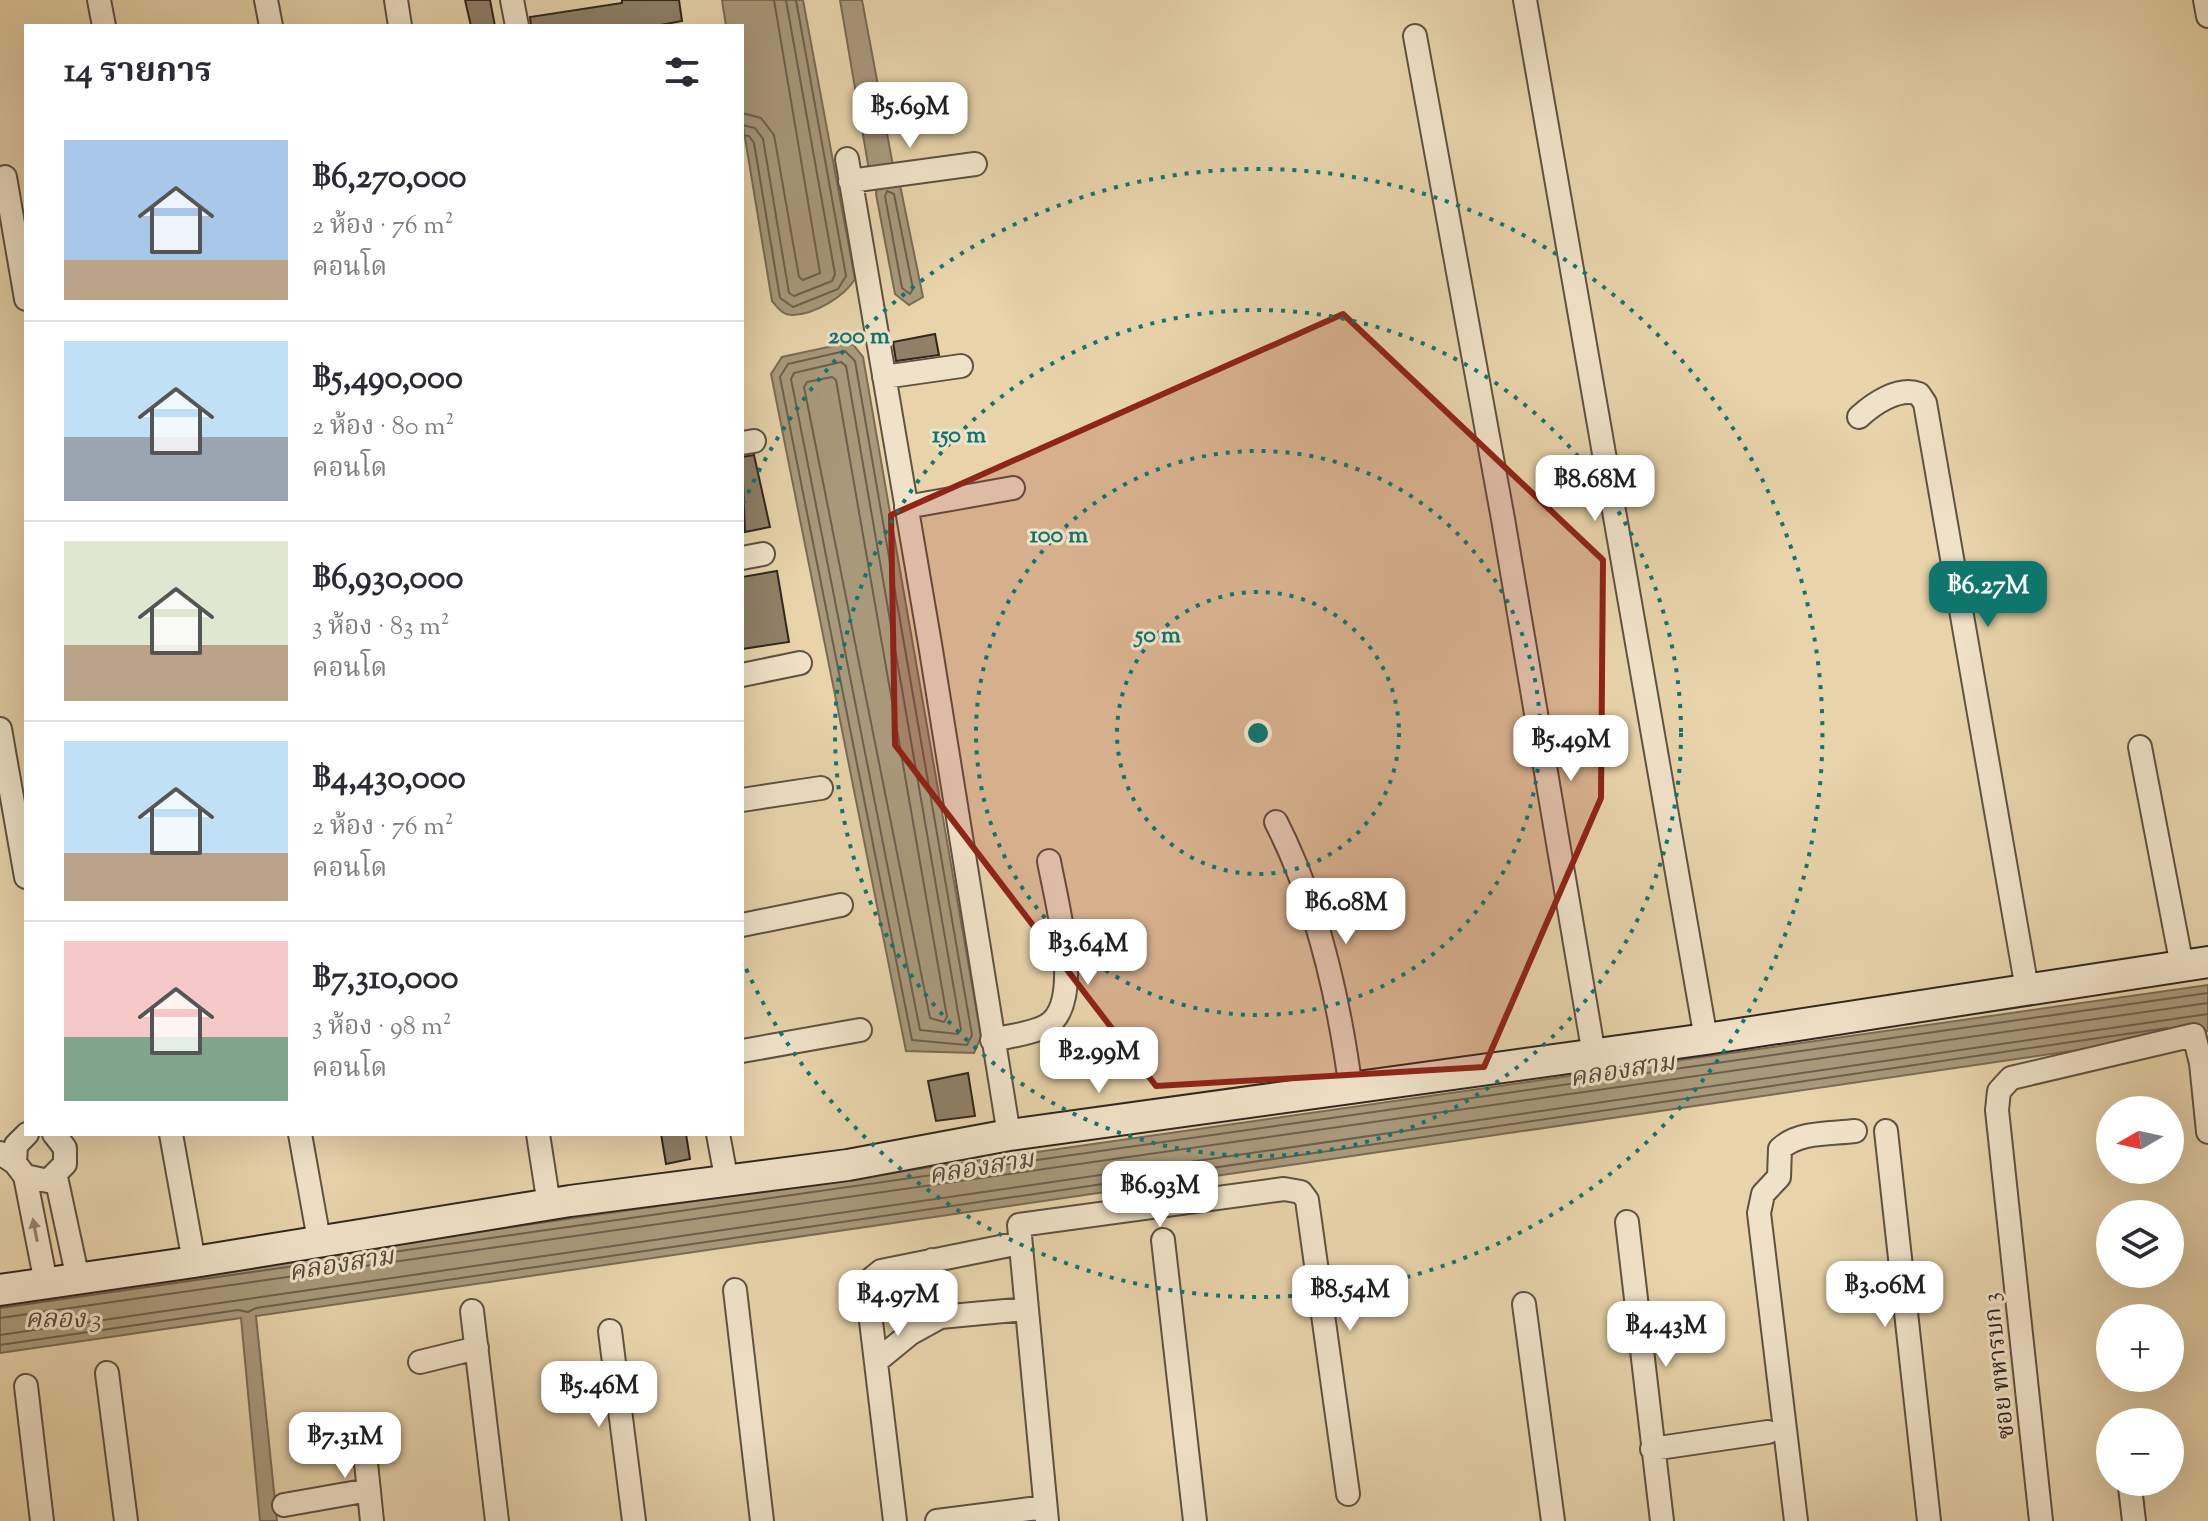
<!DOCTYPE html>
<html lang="th">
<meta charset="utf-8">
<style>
:root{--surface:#fff;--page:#f2f2f3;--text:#2b2b33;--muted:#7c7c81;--line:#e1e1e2;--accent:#0f766e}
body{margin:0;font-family:"Sorts Mill Goudy","Noto Serif Thai",serif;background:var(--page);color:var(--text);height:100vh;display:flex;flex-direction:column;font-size:30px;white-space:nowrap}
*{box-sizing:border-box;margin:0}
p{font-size:26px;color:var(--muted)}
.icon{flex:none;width:44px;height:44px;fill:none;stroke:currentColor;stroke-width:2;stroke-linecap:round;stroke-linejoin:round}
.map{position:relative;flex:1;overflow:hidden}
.details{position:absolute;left:24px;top:24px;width:720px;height:1112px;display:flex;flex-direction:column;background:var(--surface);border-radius:0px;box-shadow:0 8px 32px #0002}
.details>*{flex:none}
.needle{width:52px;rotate:261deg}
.buttons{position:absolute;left:2096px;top:1096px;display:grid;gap:16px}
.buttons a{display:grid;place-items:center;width:88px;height:88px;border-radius:50%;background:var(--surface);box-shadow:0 8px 32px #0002;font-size:40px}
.price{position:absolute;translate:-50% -68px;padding:0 18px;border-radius:16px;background:#fff;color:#222;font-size:26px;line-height:52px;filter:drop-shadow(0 2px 4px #0008)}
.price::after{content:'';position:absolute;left:50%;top:48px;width:24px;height:18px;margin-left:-12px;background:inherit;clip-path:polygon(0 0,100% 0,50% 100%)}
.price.current{background:var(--accent);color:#fff}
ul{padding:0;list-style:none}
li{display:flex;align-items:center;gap:24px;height:200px;padding:0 40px}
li+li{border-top:2px solid var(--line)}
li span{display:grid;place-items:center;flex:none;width:224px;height:160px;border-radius:0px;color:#555}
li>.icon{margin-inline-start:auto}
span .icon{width:96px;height:96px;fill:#fffc;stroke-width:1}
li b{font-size:34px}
h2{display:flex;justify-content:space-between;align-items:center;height:96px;padding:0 40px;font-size:34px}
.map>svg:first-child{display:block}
.water{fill:#a9997b;stroke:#796b56;stroke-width:2}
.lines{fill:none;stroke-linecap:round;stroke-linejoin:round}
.shore{stroke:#6c604c;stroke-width:2}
.building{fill:#908067;stroke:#30271e;stroke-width:2}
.street-casing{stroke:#5e5241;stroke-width:26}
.secondary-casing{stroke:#30271e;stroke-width:34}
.street{stroke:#f0e2c8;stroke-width:22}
.secondary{stroke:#f0e2c8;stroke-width:30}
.oneway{fill:#908473}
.marked{fill:#8f2418;fill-opacity:0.2;stroke:#8f2418;stroke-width:6;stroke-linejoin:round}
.ring{fill:none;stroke:#0f766e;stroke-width:4;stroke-dasharray:4 8}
.labels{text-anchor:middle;stroke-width:6;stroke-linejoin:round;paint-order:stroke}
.street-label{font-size:24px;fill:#30271e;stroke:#f0e2c8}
.water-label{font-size:26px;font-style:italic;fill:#54493a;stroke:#f0e2c8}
.centre{fill:#0f766e;stroke:#f0e2c8;stroke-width:4}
.ring-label{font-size:24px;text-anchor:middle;font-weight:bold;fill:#0f766e;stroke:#f0e2c8;stroke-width:6;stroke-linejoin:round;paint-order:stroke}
</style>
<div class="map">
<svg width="2208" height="1521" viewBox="0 0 2208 1521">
<rect width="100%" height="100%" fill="#e8d3ab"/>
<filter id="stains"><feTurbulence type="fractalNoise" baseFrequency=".0025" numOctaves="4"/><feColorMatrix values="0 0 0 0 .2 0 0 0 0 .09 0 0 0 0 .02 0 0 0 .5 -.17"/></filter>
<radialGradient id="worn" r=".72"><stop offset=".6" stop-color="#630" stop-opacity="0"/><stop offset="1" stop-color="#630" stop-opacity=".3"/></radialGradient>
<path class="water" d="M722,0H803L855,279C844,297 815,314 793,315C783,316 778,308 772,301L742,120V26H726Z
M840,0H862L894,171L869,170Z
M899,180L923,297L909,305L895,294L876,194L877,186Z
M851,342L863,357L981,1037L974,1053L906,1051L771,374L782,357Z
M2208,985V1031L256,1316L277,1521H260L241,1318L0,1353V1300Z"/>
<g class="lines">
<path class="shore" d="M742,113L761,118L774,135L799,277L803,280L820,273L774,0
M742,125L755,128L763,139L789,293L794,296L832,281L835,274L786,0
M742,135L749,136L754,143L780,298L793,307L838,289L846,276L796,0
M887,191L894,194L913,289L910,294L902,288L885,196Z
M845,351L855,361L972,1035L967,1045L912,1040L780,377L788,364Z
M841,362L846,366L961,1030L958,1034L920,1030L791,379L794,373Z
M832,377L836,380L947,1017L944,1022L930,1018L804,387L807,382Z
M0,1308L2208,993
M0,1318L2208,1003
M0,1335L2208,1014
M0,1345L238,1310L248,1312L256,1308L2167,1028"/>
</g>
<path class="building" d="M465,0H490L495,26H471Z
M622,0H679L682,21L655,26H531L530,17L622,3Z
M935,334L939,355L896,361L893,342Z
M754,455L770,527L745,532L742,457Z
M777,571L789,642L742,649V577Z
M968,1073L975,1116L936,1121L928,1081Z
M661,1134H686L690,1159L666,1164Z"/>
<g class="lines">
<defs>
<path id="street" d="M99,0L104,26
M266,0L271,26
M396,0L400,26
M512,0L517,26
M1525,0L1706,1039
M2205,0L2208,16
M1415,36L1503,519L1594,1055
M847,159L930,644L1009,1135
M5,177L26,299
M850,181L975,164
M884,377L961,366
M1859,417C1873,404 1899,386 1919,394L1925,403L2027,989
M742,443L754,441
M906,507L1013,488
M742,558L763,554
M742,675L800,663
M0,729L26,877
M2140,747L2182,966
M742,800L821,788
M1276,822C1318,904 1339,999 1351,1090
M742,925L841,905
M992,1040C1009,1036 1031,1034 1046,1026C1086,1004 1055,897 1049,861
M742,1051L860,1030
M1886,1131L1929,1521
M171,1134L194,1262
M300,1134L319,1240
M538,1134L549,1205
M718,1134L727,1182
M0,1153L15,1163L25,1176L48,1181L65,1164V1148L54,1134
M15,1163L16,1145L27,1134
M25,1176L46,1283
M56,1177L78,1279
M1627,1222L1662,1521
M1163,1240L1195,1521
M932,1260L940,1317
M735,1290L762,1521
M1524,1304L1553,1521
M472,1311L497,1521
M610,1331L634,1521
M878,1360L911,1333L940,1317L1026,1309
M420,1362L477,1348
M107,1373L126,1521
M26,1386L42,1521
M363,1434L372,1521
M1652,1449L1768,1432
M2130,1487L2134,1521
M284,1505L369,1490
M895,1521L868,1296L870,1280L881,1271L1020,1243
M937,1521L1045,1507
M1047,1521L1019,1225L1284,1189L1301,1192L1307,1200L1348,1494
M1796,1521L1759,1213L1763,1194L1779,1177L1780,1149C1799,1131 1831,1134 1855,1131
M2041,1521L1997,1110L1999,1091L2011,1078L2194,1035L2201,1063L2208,1132"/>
<path id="secondary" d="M0,1290L194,1262L570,1201L848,1165L1009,1135L1706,1039L2208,962"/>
</defs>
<use href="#street" class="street-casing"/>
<use href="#secondary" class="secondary-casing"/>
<use href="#street" class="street"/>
<use href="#secondary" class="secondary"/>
</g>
<defs><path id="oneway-solid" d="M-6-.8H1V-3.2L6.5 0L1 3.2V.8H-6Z" transform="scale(2)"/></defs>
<use class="oneway" href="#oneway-solid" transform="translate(35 1230) rotate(-101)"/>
<path class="marked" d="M1343,314L1603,560L1601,798L1484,1067L1156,1086L895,745L891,515Z"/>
<g class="ring">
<circle cx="1258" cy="733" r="141"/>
<circle cx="1258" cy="733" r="282"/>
<circle cx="1258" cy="733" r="423"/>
<path d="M743 504A564 564 0 1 1 743 962"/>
</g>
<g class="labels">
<g class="street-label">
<text transform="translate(1998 1366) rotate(-96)" y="8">ซอย ทหารบก 3</text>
</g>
<g class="water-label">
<text transform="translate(1622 1069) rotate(-9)" y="9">คลองสาม</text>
<text transform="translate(981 1166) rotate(-9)" y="9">คลองสาม</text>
<text transform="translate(341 1263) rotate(-9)" y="9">คลองสาม</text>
<text x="63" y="1327">คลอง 3</text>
</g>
</g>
<circle cx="1258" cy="733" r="12" class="centre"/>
<g class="ring-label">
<text x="859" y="343">200 m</text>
<text x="959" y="442">150 m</text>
<text x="1059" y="542">100 m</text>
<text x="1158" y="642">50 m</text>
</g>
<rect width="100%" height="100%" filter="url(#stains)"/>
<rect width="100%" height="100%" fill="url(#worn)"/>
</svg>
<div class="buttons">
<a><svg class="needle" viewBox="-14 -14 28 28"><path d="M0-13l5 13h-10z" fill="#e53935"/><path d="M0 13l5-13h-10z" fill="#7c7c81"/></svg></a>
<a><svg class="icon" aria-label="layers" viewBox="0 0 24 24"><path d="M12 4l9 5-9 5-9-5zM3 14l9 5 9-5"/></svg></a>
<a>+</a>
<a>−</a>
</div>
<b class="price" style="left:910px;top:150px">฿5.69M</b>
<b class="price" style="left:1595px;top:523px">฿8.68M</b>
<b class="price current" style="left:1988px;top:629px">฿6.27M</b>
<b class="price" style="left:1571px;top:783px">฿5.49M</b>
<b class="price" style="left:1346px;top:946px">฿6.08M</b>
<b class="price" style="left:1088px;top:987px">฿3.64M</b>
<b class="price" style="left:1099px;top:1095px">฿2.99M</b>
<b class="price" style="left:1160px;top:1229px">฿6.93M</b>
<b class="price" style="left:1885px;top:1329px">฿3.06M</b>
<b class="price" style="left:1350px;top:1333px">฿8.54M</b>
<b class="price" style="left:898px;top:1338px">฿4.97M</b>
<b class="price" style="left:1666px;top:1369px">฿4.43M</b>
<b class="price" style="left:599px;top:1429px">฿5.46M</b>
<b class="price" style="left:345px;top:1480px">฿7.31M</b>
<section class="details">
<h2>14 รายการ<svg class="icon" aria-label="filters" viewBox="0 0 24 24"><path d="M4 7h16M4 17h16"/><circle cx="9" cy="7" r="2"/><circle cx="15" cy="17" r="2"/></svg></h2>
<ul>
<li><span style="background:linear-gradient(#a9c7e8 75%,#b9a48a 0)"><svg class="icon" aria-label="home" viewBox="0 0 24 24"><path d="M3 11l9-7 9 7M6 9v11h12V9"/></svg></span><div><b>฿6,270,000</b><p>2 ห้อง · 76 m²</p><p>คอนโด</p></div></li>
<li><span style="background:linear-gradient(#bfe0f5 60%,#9aa5b1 0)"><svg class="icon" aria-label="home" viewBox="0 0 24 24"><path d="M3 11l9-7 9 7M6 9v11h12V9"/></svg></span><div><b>฿5,490,000</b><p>2 ห้อง · 80 m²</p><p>คอนโด</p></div></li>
<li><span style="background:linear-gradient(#dfe7d0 65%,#b9a48a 0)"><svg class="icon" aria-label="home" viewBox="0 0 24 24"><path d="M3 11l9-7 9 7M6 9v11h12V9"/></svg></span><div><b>฿6,930,000</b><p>3 ห้อง · 83 m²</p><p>คอนโด</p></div></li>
<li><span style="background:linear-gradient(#bfe0f5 70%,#b9a48a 0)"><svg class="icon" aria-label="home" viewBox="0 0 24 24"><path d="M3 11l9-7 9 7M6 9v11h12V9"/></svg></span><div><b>฿4,430,000</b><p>2 ห้อง · 76 m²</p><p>คอนโด</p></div></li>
<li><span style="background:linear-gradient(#f6c9c9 60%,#7fa58c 0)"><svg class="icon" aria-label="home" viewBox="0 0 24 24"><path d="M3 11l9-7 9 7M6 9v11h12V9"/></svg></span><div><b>฿7,310,000</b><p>3 ห้อง · 98 m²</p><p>คอนโด</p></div></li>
</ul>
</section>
</div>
